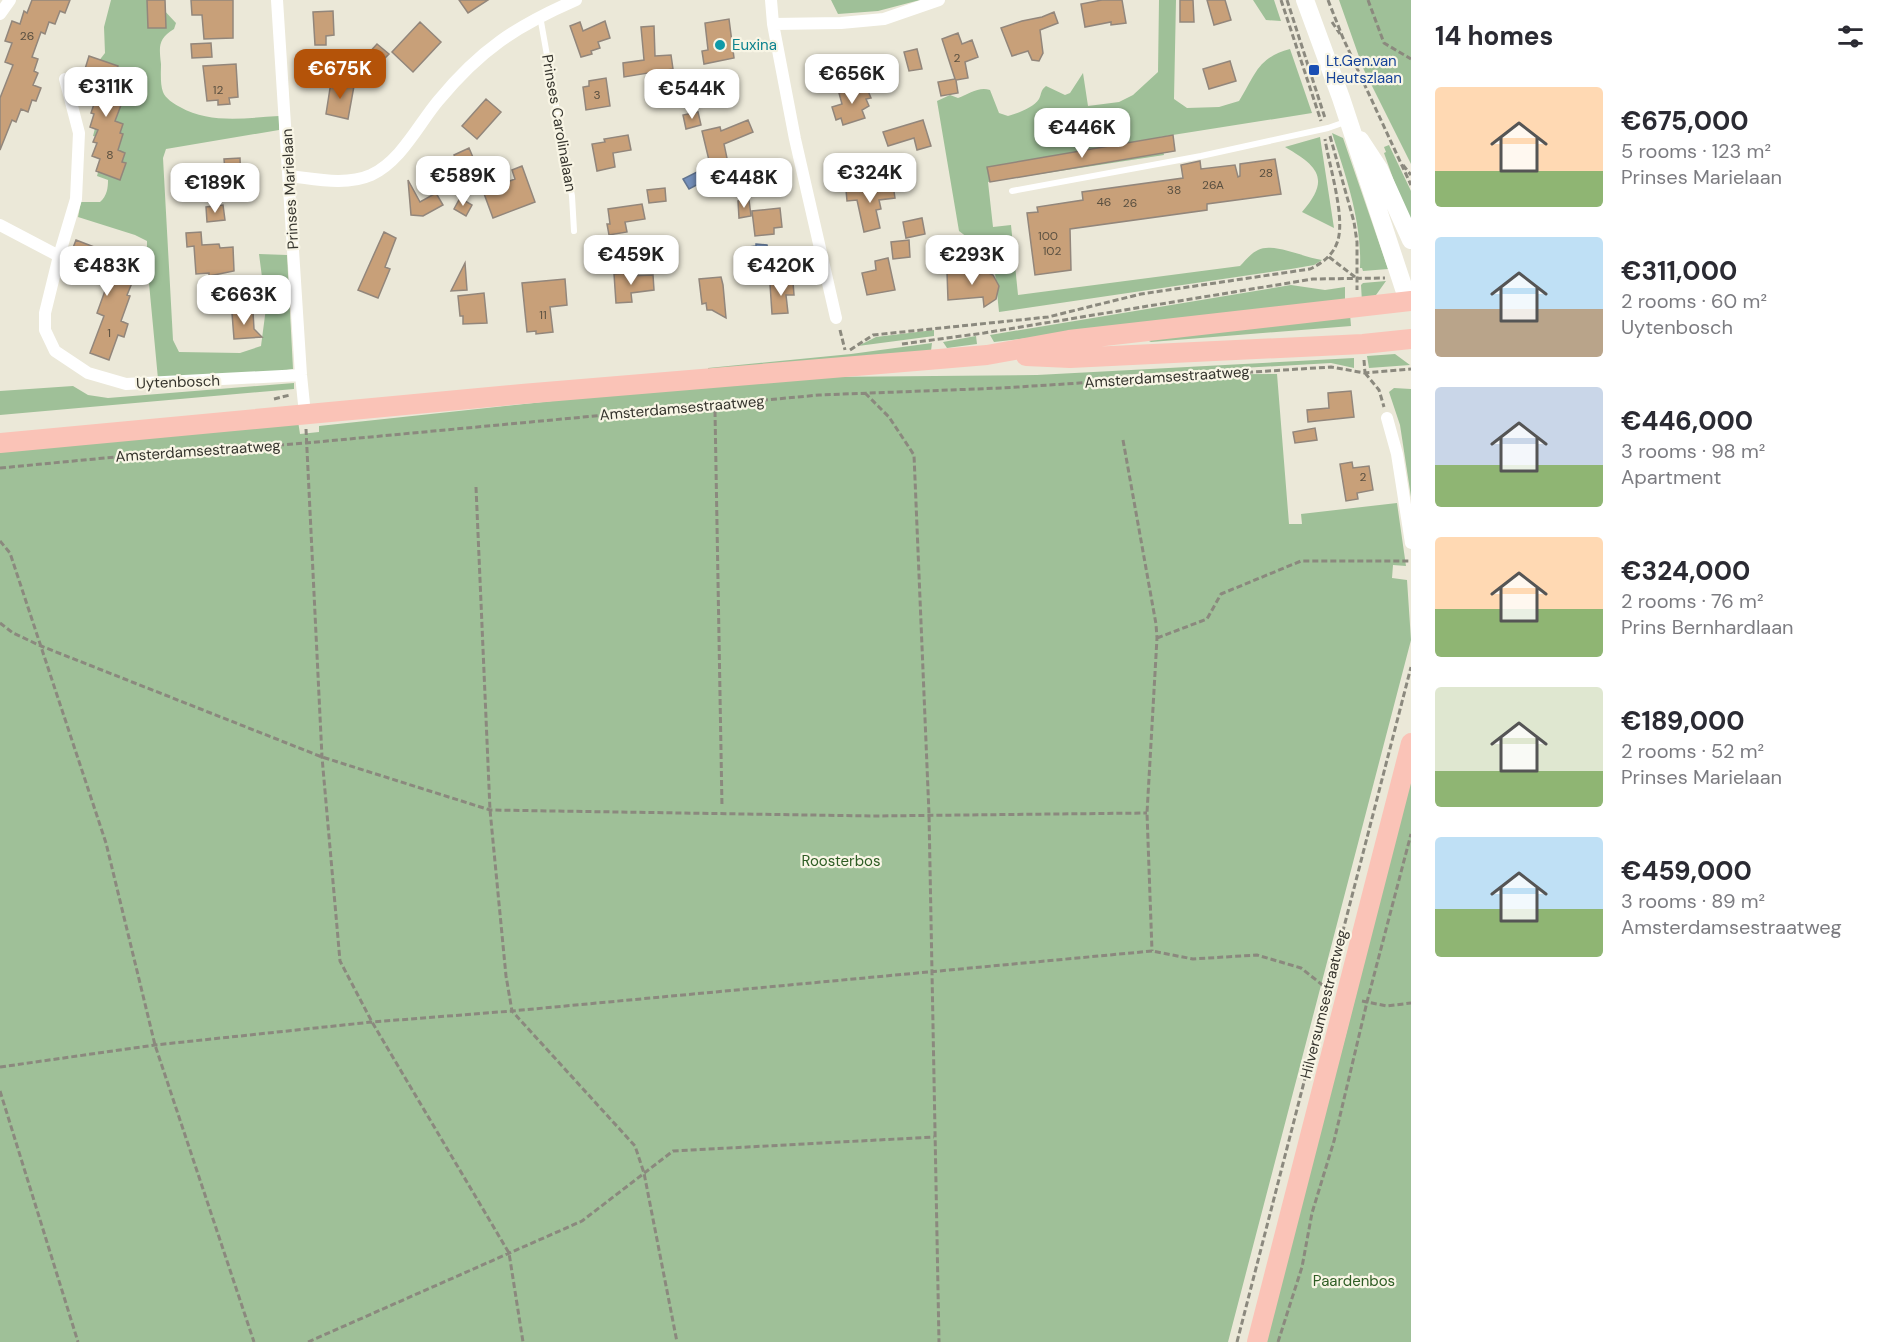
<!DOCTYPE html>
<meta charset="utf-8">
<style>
:root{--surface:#fff;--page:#f2f2f3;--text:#2b2b33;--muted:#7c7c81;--accent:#b45309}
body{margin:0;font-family:"DM Sans",sans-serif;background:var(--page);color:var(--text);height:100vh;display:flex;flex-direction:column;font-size:22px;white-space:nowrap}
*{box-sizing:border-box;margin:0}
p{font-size:20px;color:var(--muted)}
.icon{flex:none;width:33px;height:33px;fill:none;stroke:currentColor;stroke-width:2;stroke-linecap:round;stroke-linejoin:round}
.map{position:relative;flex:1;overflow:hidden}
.panel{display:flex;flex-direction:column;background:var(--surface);width:480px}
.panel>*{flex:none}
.price{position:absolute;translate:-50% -51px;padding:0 14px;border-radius:12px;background:#fff;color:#222;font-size:20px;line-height:39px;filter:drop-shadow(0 2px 3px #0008)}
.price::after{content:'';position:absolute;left:50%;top:36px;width:18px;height:14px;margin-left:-9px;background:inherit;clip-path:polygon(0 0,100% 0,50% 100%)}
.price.active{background:var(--accent);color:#fff}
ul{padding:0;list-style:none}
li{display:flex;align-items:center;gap:18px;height:150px;padding:0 24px}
li span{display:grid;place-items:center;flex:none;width:168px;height:120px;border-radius:6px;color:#555}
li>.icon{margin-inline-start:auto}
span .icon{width:72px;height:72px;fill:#fffc;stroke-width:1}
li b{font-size:26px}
h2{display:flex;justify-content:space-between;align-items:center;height:72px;padding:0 24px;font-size:26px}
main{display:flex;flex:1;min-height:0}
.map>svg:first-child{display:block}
.green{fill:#9fc098}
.water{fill:#748fba;stroke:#617490;stroke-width:1.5}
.building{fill:#c8a079;stroke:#92867b;stroke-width:1.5}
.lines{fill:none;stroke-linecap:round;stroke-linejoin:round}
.path{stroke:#8b897e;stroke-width:3;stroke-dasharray:6 3;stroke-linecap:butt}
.service{stroke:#fff;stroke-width:6}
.minor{stroke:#fff;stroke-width:12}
.secondary{stroke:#fff;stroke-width:18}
.primary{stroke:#fac3b7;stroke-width:20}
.culture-dot{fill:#0f9aa8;stroke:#f8f5e5;stroke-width:2}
.transit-dot{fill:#1a4fb4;stroke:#f8f5e5;stroke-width:2}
.labels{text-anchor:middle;stroke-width:4.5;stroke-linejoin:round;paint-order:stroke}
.number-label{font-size:12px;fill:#5a5041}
.culture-label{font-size:15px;fill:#0d838f;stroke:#f8f5e5;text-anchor:start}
.transit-label{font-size:15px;fill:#164399;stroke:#f8f5e5;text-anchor:start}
.street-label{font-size:15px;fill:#36352e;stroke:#f8f5e5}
.park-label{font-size:15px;fill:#2e5d24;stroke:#f8f5e5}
</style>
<main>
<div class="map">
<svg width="1411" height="1342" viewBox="0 0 1411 1342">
<rect width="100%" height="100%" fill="#ebe8d8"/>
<path class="green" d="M111,0H162L161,7L176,23L174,29C158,39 159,46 161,64C161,72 160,84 163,92C165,98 174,104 180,107C210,124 245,118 279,116V130L166,149L163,158L173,340L179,352L240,353L261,346L266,308L259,254L287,255L293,369L223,380L158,379L147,262V241L135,235L78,217L81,202H100C107,196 108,188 108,180L97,176L102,157V138L93,136L100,109L93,107L100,81L98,62L105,53L104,27Z
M831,0H920L878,11L838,14Z
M1159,0H1176L1174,99L1187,108L1219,107L1239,101C1256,74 1257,58 1290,49L1312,113L1160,137L1164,155L988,182L993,227L1011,225L1018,295L1240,266C1245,261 1251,253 1258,250C1273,242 1305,258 1322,260L1314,265L1291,269L999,312L994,263L988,253L959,231L937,101L950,95L958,98C969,94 979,86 990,90L999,113L1008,116C1018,113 1033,108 1039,99C1042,93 1040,91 1046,86L1065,95L1070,93L1083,73L1088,106L1119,102L1133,95L1158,72Z
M1253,0H1274L1281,21L1266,20Z
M1339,0H1411V164L1363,68Z
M1332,133L1343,138L1388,269L1363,271L1362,268H1360C1362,221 1346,177 1332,133Z
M1320,137L1334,228L1302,212C1331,179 1318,166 1285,147Z
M1389,145L1411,191V229L1384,153L1386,152L1384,147Z
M1386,281L1376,295L1362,302L1361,285L1363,283Z
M1291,285L1325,290L1345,287V301L994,342L990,335Z
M1350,314L1351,326L1151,342L1143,338Z
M934,330V336L858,346L876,337Z
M976,336L977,344L947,348L943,342Z
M932,343L931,351L708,370V368L851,354Z
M1395,354L1410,365L1369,368L1367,356Z
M1354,358V368L1331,363L1117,375L1277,374L1289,524H1302L1301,514L1397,503L1406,566L1393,565L1392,578L1407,580L1411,640L1228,1342H0V451L298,421L300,434L319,432V426L645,391L824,377L1037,375Z
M294,383V389L0,415V391L73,386L88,395L108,398Z
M1394,388L1411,389V497L1400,425L1389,392Z
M1411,772V1342H1264L1346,1034Z"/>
<path class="water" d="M703,169L708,179L689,189L683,179Z
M756,244L767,245L769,254L750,256L749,247L756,246Z"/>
<path class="building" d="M32,0H70L65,13L60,11L55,24L49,22L45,34L41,32L32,57L38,59L34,71L38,73L33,85L41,88L36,101L32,100L28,112L21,109L16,122L12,120L0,150V98L13,65L5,62L12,43L5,41L12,21L20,24L24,11L27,13Z
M147,0H165L166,28H148Z
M191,0H233V38L204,39L202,15H192Z
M459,0H488L468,13Z
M1102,0H1122L1126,23L1111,25V22L1085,27L1081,4Z
M1180,0H1193L1194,22H1180Z
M1207,0H1225L1231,20L1214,25Z
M333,11L334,35L326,36V45H315L313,12Z
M1054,12L1058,23L1040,30L1043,53L1039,61L1032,60L1028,51L1012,56L1001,28L1022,21L1042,17Z
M729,19L734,58L704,64L702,51L708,50L705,23Z
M605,21L610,38L598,42L600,48L591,51L592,54L581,57L570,26L580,22L583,31Z
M420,22L441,42L413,72L392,52Z
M654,26L655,56L671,55L673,69L624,77L623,63L644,60L641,27Z
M958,33L962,44L972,40L978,57L965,62L968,78L956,80L958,93L941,96L938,82L955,79L942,39Z
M211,43L212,57L192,58L191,44Z
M377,44L389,54L378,65L367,55Z
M917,49L922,69L909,71L904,52Z
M89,56L118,66L115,74L118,76L113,92L120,95L117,103L121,105L115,121L123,124L120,133L123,134L118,150L125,153L122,162L126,163L120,180L96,171L100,159L92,156L97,143L93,142L98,130L90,127L94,114L91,113L95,101L87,98L92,86L88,84L92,72L85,69Z
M1230,61L1236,81L1209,89L1203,69Z
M236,64L238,97L229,98L230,104L218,105V100L207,101L203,66Z
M606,78L610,106L586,110L583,87L589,86V81Z
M331,82L354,86L348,119L326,114Z
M866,86L871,98L866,99L869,106L862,110L865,118L843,125L841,118L836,120L832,107L842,104L839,93Z
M486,99L501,112L477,139L462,126Z
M698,112L701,125L686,129L683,115Z
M748,120L753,132L724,144L728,163L721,165L724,174L713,177L702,131L720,127L721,131Z
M923,120L931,146L917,150L914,138L888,146L883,132Z
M628,135L631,150L613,153L615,167L597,171L592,144L605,142L604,139Z
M1173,135L1175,151L990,182L987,167Z
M469,148L475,162L459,168L454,155Z
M240,158L241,182H244L245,198L223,200L222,183H226L224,159Z
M1275,159L1281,194L1207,204V210L1070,229L1071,270L1035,275L1027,213L1038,212L1037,207L1083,200L1082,192L1183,178L1181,165L1200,161L1201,169L1235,165L1238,177L1240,176V164Z
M522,166L535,202L493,218L483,191L515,179L512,170Z
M408,180L420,202L436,193L443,205L423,216L411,215Z
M893,185L895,198L879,200L881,209L876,210L880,228L864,232L857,200L847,201L846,190Z
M665,188L666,201L649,203L647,190Z
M460,198L472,205L466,216L454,209Z
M749,200L751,216L739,218L738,201Z
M642,204L645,219L625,222L627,232L609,235L607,224H610L608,209Z
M223,205L225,220L207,222L206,207Z
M780,208L782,227L774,228V234L755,236L752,211Z
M922,218L925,234L906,238L903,222Z
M201,232L202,245L219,244L220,248L233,247L234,271L209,276V273L196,274L194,246L187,247L186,233Z
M384,232L396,238L385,267L390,269L378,298L358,290Z
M76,240L107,252L104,259L128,267L124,280L132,283L127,295L130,296L121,321L128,324L124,337L118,335L109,360L90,353L104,316L97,313L106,288L103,287L106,279L85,272L89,260L71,253Z
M909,240L910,257L893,259L891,242Z
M888,258L895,290L867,295L862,273L876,270L875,261Z
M767,259L768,275L747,277L745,261Z
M465,263L467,290L451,291Z
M961,271H984L993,275L999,286L996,299L984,307L983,297L948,300L947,272Z
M628,273V276L653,275L654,290L631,293L632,302L616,303L614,274Z
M721,277L723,285L726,318L712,310H707L706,303L702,304L699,279Z
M565,279L567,305L550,307L553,332L536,334V331L527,332L522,283Z
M793,282L794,295H786L788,313L772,314L770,284Z
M484,293L487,323L463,324V316H460L458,296Z
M253,312L254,329L262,337L234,339L232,313Z
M1351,391L1354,417L1308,422L1307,410L1329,408L1328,393Z
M1315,428L1317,440L1295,443L1293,432Z
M1352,462L1353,468L1369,466L1373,490L1357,493L1358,499L1346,501L1340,464Z"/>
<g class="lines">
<path class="path" d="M1281,0L1321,121
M1287,0L1325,118
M1328,0L1343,38L1411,185
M1368,0L1384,43L1411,59
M1332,22L1340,34
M1330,136L1354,222L1357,242V290
M1403,165L1411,175
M1329,257L1355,277
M840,330L845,350
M902,344L984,333L1313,279L1385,278
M850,350L873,335L1048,317L1141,294L1310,269C1323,263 1334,254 1338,240C1345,215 1329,165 1325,139
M1364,360L1365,373
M1365,373L1379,390L1384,407
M865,393L889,417L914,455L929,814L939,1342
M274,399L290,395
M715,411L722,807
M306,429L322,757L340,961L372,1022L509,1253L523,1342
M1123,440L1156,624L1157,638L1147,813L1152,951
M0,468L105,458L306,443L819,395L1002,388L1331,367L1365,373L1411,369
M476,487L490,810L506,976L512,1011L635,1146L644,1173L677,1342
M0,541L10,553L106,843L155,1045L254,1342
M0,623L13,633L41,646L322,757L490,810L873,816L1147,813
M1157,638L1207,619L1221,594L1301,561H1411
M1362,1001L1387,1006L1411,1003
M0,1067L155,1045L372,1022L512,1011L1152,951L1193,959L1257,955L1301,968L1330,991
M0,1091L78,1342
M308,1342L582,1221L673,1151L934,1137
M1237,1342L1411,667
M1278,1342L1302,1267L1312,1213L1334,1141L1367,1002L1411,834"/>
<path class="service" d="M540,16L572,196L574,231
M1012,191L1201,156L1328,128L1348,121"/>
<path class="minor" d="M277,0L301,375L305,414
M771,0L773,24L841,23L884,19L939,0
M0,14L10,0
M773,24L795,139L836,318
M290,176C316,179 346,186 371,175C401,161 418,125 438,101C480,50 516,26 576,0
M0,225L59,256L76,199L79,133L65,79
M59,256L45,313V330L55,351L88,373L126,384L301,375
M1387,418L1397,454L1411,543"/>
<path class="secondary" d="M1305,0L1341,98L1408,301
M1360,140L1379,169L1411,240"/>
<path class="primary" d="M1026,356L1070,358L1363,344L1411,339
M0,443L522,394L987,355L1069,340L1411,301
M1257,1342L1411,743"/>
</g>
<circle class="culture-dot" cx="720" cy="45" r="6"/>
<rect class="transit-dot" x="1308" y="64" width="12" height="12" rx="3"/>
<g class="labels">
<g class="number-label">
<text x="27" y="40">26</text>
<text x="957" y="62">2</text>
<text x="218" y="94">12</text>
<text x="597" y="99">3</text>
<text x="110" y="159">8</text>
<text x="1266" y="177">28</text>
<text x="1213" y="189">26A</text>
<text x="1174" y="194">38</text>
<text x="1104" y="206">46</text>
<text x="1130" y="207">26</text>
<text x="1048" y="240">100</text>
<text x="1052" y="255">102</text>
<text x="543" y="319">11</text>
<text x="109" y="337">1</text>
<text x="1363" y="481">2</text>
</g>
<g class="culture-label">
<text x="732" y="50">Euxina</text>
</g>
<g class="transit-label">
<text x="1326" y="66">Lt.Gen.van<tspan x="1326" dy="17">Heutszlaan</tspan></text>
</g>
<g class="street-label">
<text transform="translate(559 123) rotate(80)" y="5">Prinses Carolinalaan</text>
<text transform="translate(290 189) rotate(-93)" y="5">Prinses Marielaan</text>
<text transform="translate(1167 377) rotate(-4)" y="5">Amsterdamsestraatweg</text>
<text transform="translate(178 382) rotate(-2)" y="5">Uytenbosch</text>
<text transform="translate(682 408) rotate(-5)" y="5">Amsterdamsestraatweg</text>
<text transform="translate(198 451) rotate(-4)" y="5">Amsterdamsestraatweg</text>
<text transform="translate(1324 1004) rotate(-76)" y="5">Hilversumsestraatweg</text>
</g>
<g class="park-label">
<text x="841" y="866">Roosterbos</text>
<text x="1354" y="1286">Paardenbos</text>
</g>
</g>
</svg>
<b class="price active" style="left:340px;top:100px">€675K</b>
<b class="price" style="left:852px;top:105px">€656K</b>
<b class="price" style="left:106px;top:118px">€311K</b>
<b class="price" style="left:692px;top:120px">€544K</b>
<b class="price" style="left:1082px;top:159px">€446K</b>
<b class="price" style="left:870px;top:204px">€324K</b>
<b class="price" style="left:463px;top:207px">€589K</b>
<b class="price" style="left:744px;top:209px">€448K</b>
<b class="price" style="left:215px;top:214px">€189K</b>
<b class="price" style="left:631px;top:286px">€459K</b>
<b class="price" style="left:972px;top:286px">€293K</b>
<b class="price" style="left:107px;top:297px">€483K</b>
<b class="price" style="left:781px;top:297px">€420K</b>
<b class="price" style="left:244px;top:326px">€663K</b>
</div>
<section class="panel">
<h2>14 homes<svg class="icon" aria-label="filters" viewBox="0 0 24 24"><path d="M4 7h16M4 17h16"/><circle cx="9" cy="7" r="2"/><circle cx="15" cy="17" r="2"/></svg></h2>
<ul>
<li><span style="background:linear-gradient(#ffd9b3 70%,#8fb573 0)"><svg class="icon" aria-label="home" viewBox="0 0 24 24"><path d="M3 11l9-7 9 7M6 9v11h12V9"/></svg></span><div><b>€675,000</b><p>5 rooms · 123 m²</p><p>Prinses Marielaan</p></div></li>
<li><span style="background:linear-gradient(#bfe0f5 60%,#b9a48a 0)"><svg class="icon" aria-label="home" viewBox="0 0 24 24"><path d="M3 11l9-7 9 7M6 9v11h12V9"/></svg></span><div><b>€311,000</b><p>2 rooms · 60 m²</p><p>Uytenbosch</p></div></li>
<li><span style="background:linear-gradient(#c9d6e8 65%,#8fb573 0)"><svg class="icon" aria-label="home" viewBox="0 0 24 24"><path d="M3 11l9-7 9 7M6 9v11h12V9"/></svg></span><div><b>€446,000</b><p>3 rooms · 98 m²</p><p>Apartment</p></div></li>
<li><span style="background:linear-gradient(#ffd9b3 60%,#8fb573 0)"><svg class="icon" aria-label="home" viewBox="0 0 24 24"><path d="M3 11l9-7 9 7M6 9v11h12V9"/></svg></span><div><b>€324,000</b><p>2 rooms · 76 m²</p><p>Prins Bernhardlaan</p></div></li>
<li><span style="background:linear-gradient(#dfe7d0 70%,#8fb573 0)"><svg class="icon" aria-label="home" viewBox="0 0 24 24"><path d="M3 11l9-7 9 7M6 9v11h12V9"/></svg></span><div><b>€189,000</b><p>2 rooms · 52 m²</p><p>Prinses Marielaan</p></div></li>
<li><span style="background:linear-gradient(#bfe0f5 60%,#8fb573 0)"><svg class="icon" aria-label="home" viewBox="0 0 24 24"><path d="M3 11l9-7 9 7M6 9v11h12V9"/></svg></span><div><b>€459,000</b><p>3 rooms · 89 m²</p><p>Amsterdamsestraatweg</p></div></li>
</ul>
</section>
</main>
